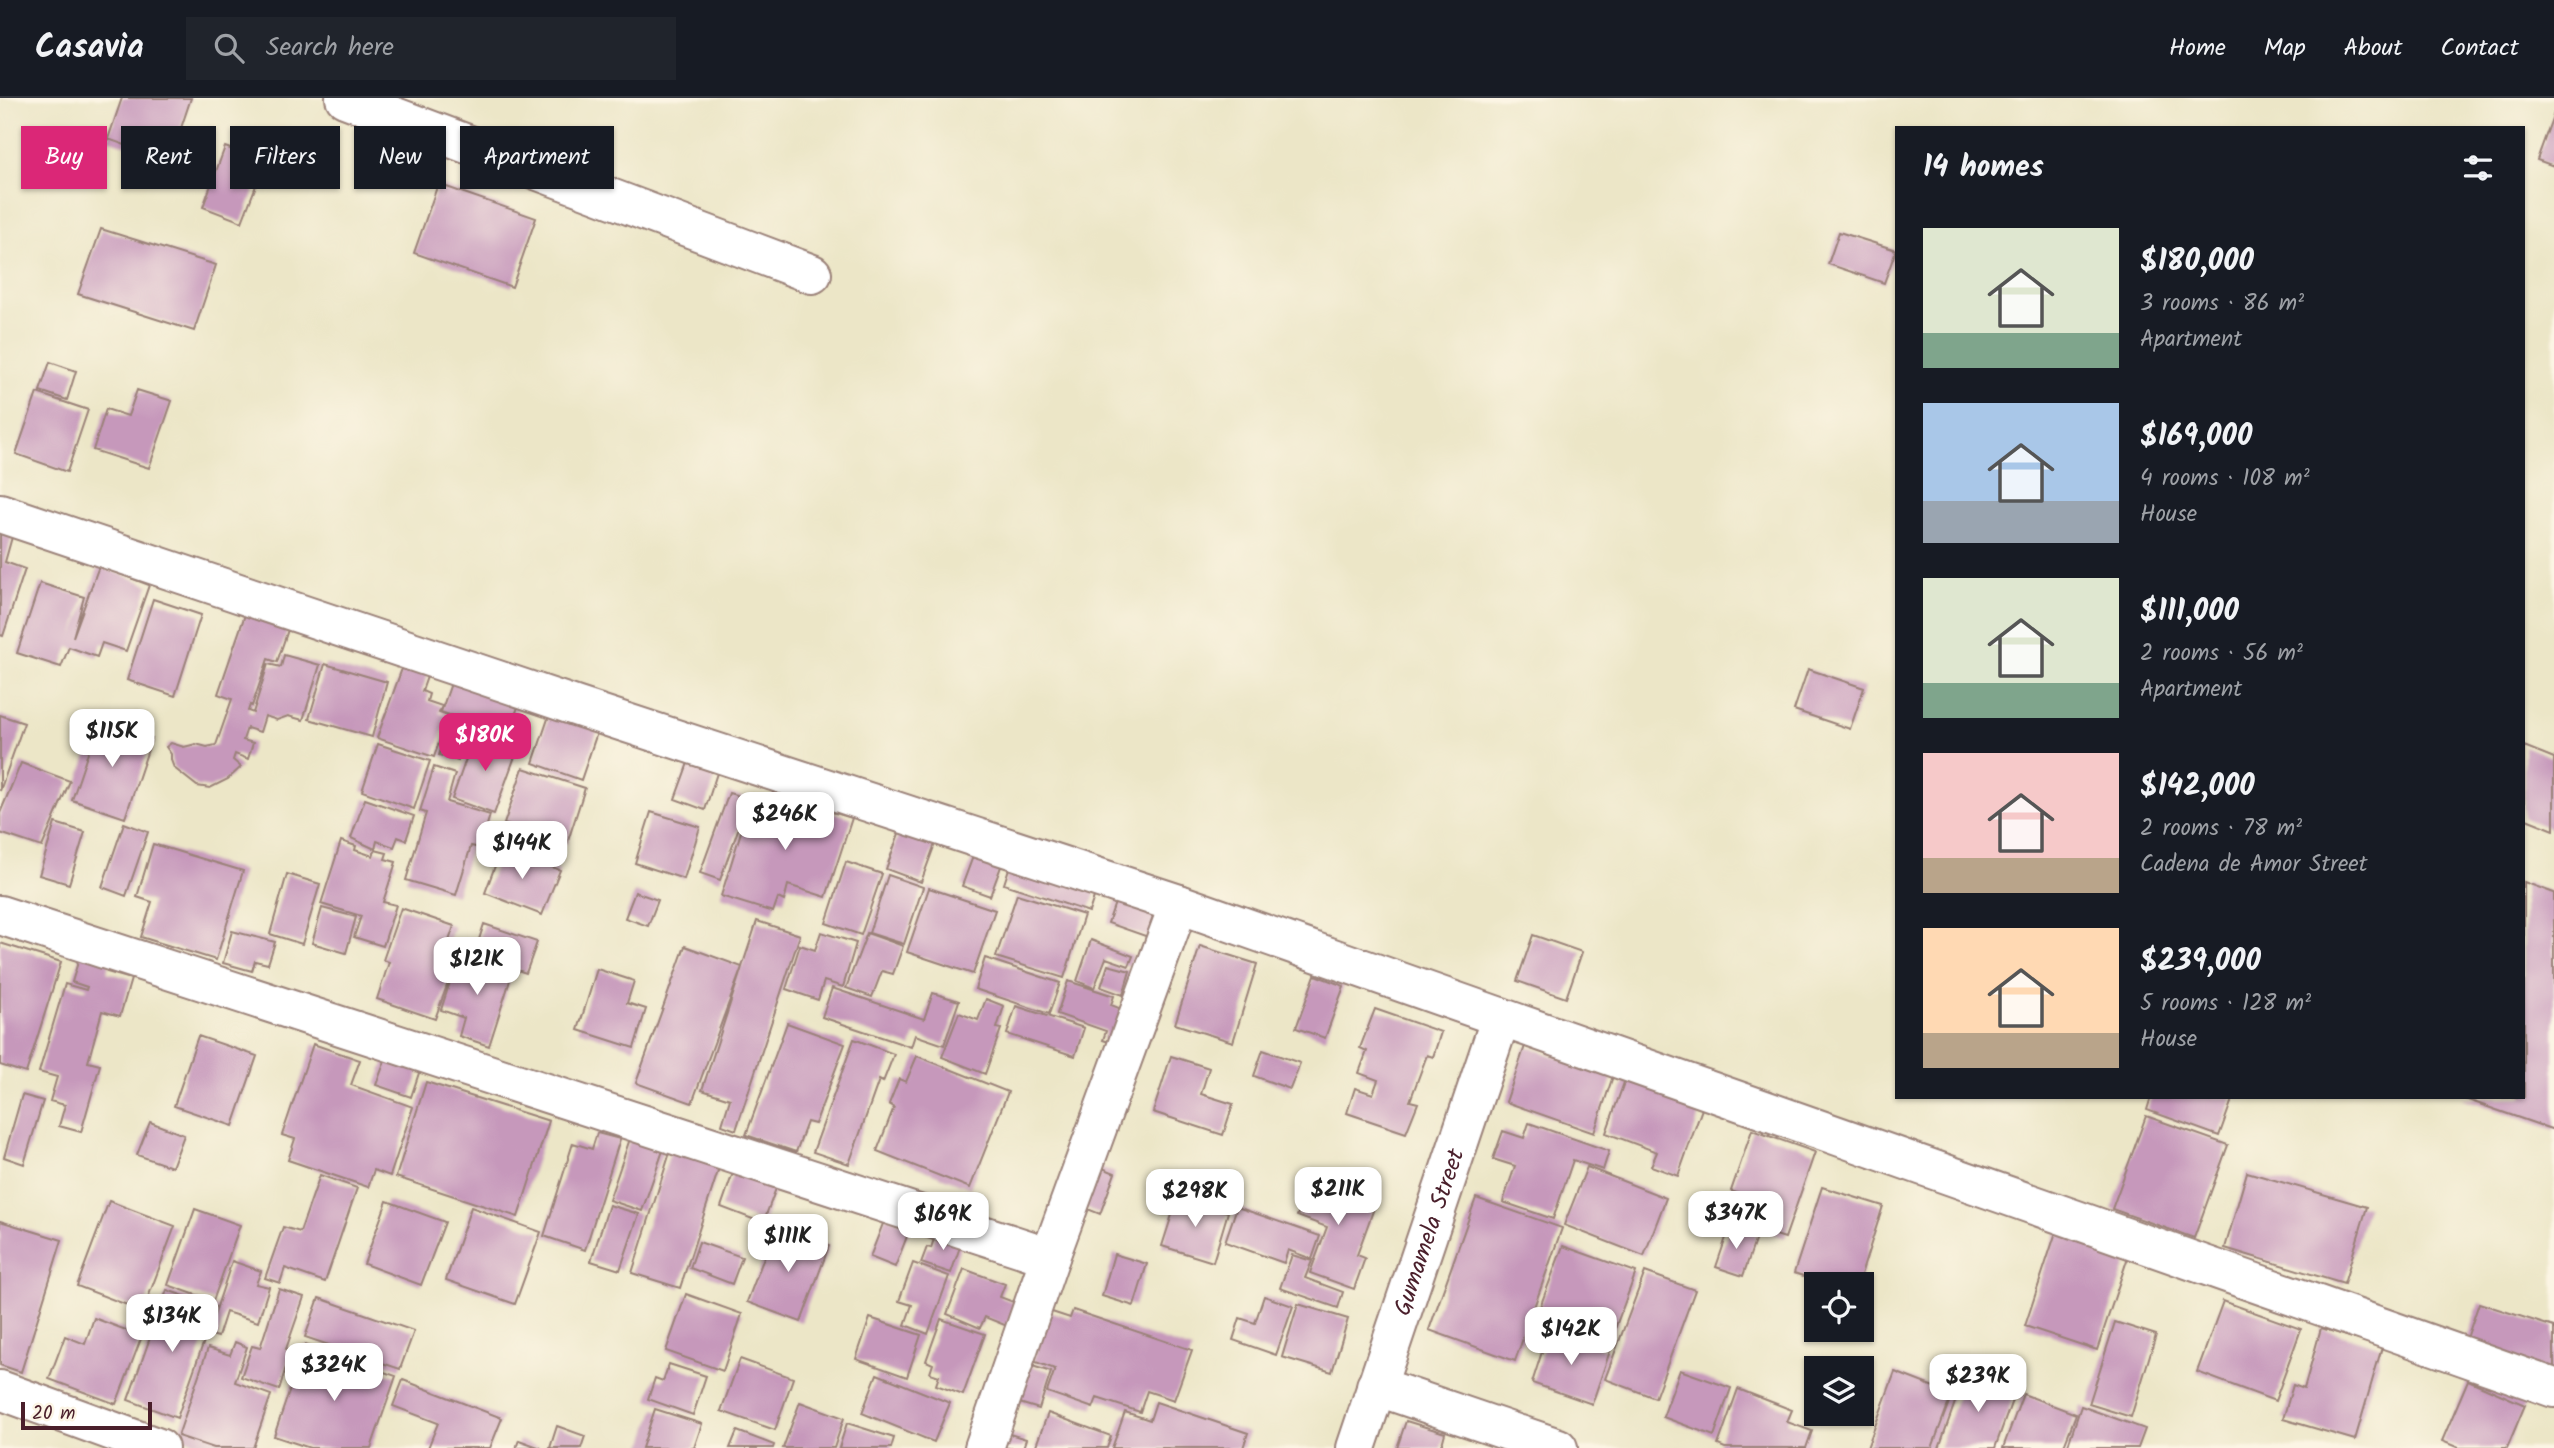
<!DOCTYPE html>
<meta charset="utf-8">
<style>
:root{--surface:#171b24;--page:#20242c;--text:#f1f3f6;--muted:#9ea1a6;--line:#363941;--accent:#db2777}
body{margin:0;font-family:Kalam,sans-serif;background:var(--page);color:var(--text);height:100vh;display:flex;flex-direction:column;font-size:26px;white-space:nowrap}
*{box-sizing:border-box;margin:0}
p{font-size:23px;color:var(--muted)}
.icon{flex:none;width:38px;height:38px;fill:none;stroke:currentColor;stroke-width:2;stroke-linecap:round;stroke-linejoin:round}
.map{position:relative;flex:1;overflow:hidden}
.details{position:absolute;left:1895px;top:28px;width:630px;height:973px;display:flex;flex-direction:column;background:var(--surface);border-radius:0px;box-shadow:0 2px 5px #0004}
.details>*{flex:none}
.hud{position:absolute;left:21px;top:28px;width:665px;height:63px;display:flex;gap:14px}
.fabs{position:absolute;left:1804px;top:1174px;display:grid;gap:14px}
.fabs a{display:grid;place-items:center;width:70px;height:70px;border-radius:0px;background:var(--surface);box-shadow:0 2px 5px #0004;font-size:35px}
.scale{position:absolute;left:21px;bottom:18px;width:131px;box-sizing:border-box;padding-left:7px;border:4px solid #4a1f2b;border-top:0;font-size:19px;line-height:24px;white-space:nowrap;color:#4a1f2b;-webkit-text-stroke:5px #fcf5e5;paint-order:stroke}
.price{position:absolute;translate:-50% -60px;padding:0 16px;border-radius:14px;background:#fff;color:#222;font-size:23px;line-height:46px;filter:drop-shadow(0 2px 4px #0008)}
.price::after{content:'';position:absolute;left:50%;top:42px;width:21px;height:16px;margin-left:-10px;background:inherit;clip-path:polygon(0 0,100% 0,50% 100%)}
.price.on{background:var(--accent);color:#fff}
ul{padding:0;list-style:none}
li{display:flex;align-items:center;gap:21px;height:175px;padding:0 28px}
li span{display:grid;place-items:center;flex:none;width:196px;height:140px;border-radius:0px;color:#555}
li>.icon{margin-inline-start:auto}
span .icon{width:84px;height:84px;fill:#fffc;stroke-width:1}
li b{font-size:30px}
h2{display:flex;justify-content:space-between;align-items:center;height:84px;padding:0 28px;font-size:30px}
.pill{padding:0 24px;border-radius:0px;background:var(--surface);box-shadow:0 2px 5px #0004;font-size:24px;line-height:63px}
.pill.on{background:var(--accent);color:#fff}
header{display:flex;align-items:center;gap:42px;box-sizing:border-box;height:98px;padding:0 35px;background:var(--surface);border-bottom:2px solid var(--line)}
header strong{font-size:33px}
nav{display:flex;gap:38px;margin-inline-start:auto;font-size:24px}
.search{width:490px;height:63px;background:var(--page);display:flex;align-items:center;gap:18px;box-sizing:border-box;padding:0 24px;border-radius:0px;color:var(--muted);font-size:26px}
.map>svg:first-child{display:block}
.building{fill:#c698bb}
.lines{fill:none;stroke-linecap:round;stroke-linejoin:round}
.minor-casing{stroke:#9b8279;stroke-width:42}
.minor{stroke:#fff;stroke-width:38}
.labels{text-anchor:middle;stroke-width:6;stroke-linejoin:round;paint-order:stroke}
.street-label{font-size:24px;fill:#4a1f2b;stroke:#fcf5e5}
</style>
<header>
<strong>Casavia</strong>
<div class="search"><svg class="icon" aria-label="search" viewBox="0 0 24 24"><circle cx="10" cy="10" r="6"/><path d="M15 15l6 6"/></svg>Search here</div>
<nav><a>Home</a><a>Map</a><a>About</a><a>Contact</a></nav>
</header>
<div class="map">
<svg width="2554" height="1350" viewBox="0 0 2554 1350">
<rect width="100%" height="100%" fill="#fcf5e5"/>
<filter id="ink" filterUnits="userSpaceOnUse"><feTurbulence type="fractalNoise" baseFrequency=".0143" numOctaves="2"/><feDisplacementMap in="SourceGraphic" scale="14" xChannelSelector="R" yChannelSelector="G"/><feConvolveMatrix kernelMatrix="1 2 1 2 8 2 1 2 1" color-interpolation-filters="sRGB"/></filter>
<filter id="wash" filterUnits="userSpaceOnUse"><feTurbulence type="fractalNoise" baseFrequency=".00686" numOctaves="4" result="noise"/><feDisplacementMap in="SourceGraphic" scale="28" xChannelSelector="R" yChannelSelector="G"/><feGaussianBlur stdDeviation="1.57" result="paint"/><feColorMatrix in="noise" values="0 0 0 0 0 0 0 0 0 0 0 0 0 0 0 0 0 1.4 0 .05"/><feComposite in="paint" operator="in"/></filter>
<g filter="url(#wash)">
<rect width="100%" height="100%" fill="#ece6c7"/>
<g id="blocks">
<path class="building" d="M122,0H191L170,63L108,41Z
M2554,15V68L2537,62Z
M225,49L265,64L242,124L203,109Z
M438,86L536,120L512,189L414,155Z
M101,131L216,167L194,233L78,196Z
M1839,134L1896,152L1884,185L1828,166Z
M50,264L76,273L67,302L40,293Z
M137,292L172,303L149,370L93,352L106,311L128,318Z
M37,295L88,312L67,374L16,356Z
M0,435L12,439L5,464L25,471L3,538L0,537Z
M99,468L149,487L126,553L102,545L97,559L69,549L61,569L17,555L40,485L84,499L73,539Z
M153,501L201,517L175,598L127,582Z
M250,502L293,517L277,564L268,561L252,608L250,607L248,613L253,615L268,566L281,569L284,557L320,567L303,622L288,618L277,622L265,618L260,634L247,630L243,642L253,645L248,661L235,656L233,662L241,669L228,681L210,690L197,688L174,670L171,662V656L166,649L171,645L184,649L196,646L207,649L216,647L232,601L218,596Z
M404,565L429,573L422,593L429,596L427,603L442,608L439,615L448,618L434,659L377,640Z
M325,566L387,584L372,639L309,621Z
M1808,571L1864,590L1850,631L1794,612Z
M455,574L522,597L508,638L441,614Z
M553,606L601,623L581,682L533,665Z
M0,617L24,625L0,693Z
M99,622L152,640L125,720L72,702Z
M448,629L466,635L458,663L439,657Z
M475,635L518,650L494,716L452,701Z
M378,646L430,663L414,711L362,693Z
M2524,648L2554,660V732L2524,720Z
M21,665L70,683L42,749L0,735V715Z
M688,665L717,675L705,712L675,701Z
M434,669L455,676L447,704L490,717L480,750L471,748L456,797L406,782L426,715L420,713Z
M523,670L585,690L567,746L504,726Z
M774,693L790,698L785,713L800,717L805,699L834,708L832,714L852,720L826,799L788,787L784,803L778,800L773,814L721,798L750,705L768,711Z
M729,695L749,701L720,782L700,775Z
M365,701L414,718L406,742L398,739L394,749L377,743L375,751L351,740Z
M651,714L700,729L684,781L635,765Z
M55,725L85,734L69,786L39,777Z
M124,725L148,734L126,798L102,789Z
M901,730L936,743L921,784L886,771Z
M341,743L356,748L355,752L373,758L375,752L387,755L385,761L396,764L383,804L396,807L383,848L354,839L361,818L321,806Z
M153,746L243,773L216,862L141,839L152,804L137,799Z
M502,749L560,772L542,817L485,795Z
M975,753L1003,763L990,798L962,788Z
M1012,761L1097,790L1089,814L1004,786Z
M846,764L882,776L861,837L826,825Z
M287,776L320,786L302,846L270,836Z
M888,777L923,789L904,846L869,835Z
M2524,784L2554,795V1032L2462,1000L2524,999Z
M929,790L995,812L973,876L907,854Z
M635,794L658,802L648,828L625,820Z
M1017,796L1084,817L1064,880L996,859Z
M1117,799L1160,814L1151,840L1108,825Z
M322,810L356,819L346,855L312,845Z
M401,810L454,828L443,861L455,865L435,921L377,901L389,864L383,862Z
M757,823L800,837L736,1032L722,1027L730,1001L702,992Z
M484,826L537,844L526,875L474,857Z
M232,833L275,844L268,866L255,863L252,873L223,865Z
M821,834L856,845L843,889L824,883L818,902L786,891L800,847L815,852Z
M867,835L903,848L893,876L882,873L872,899L846,890Z
M1533,837L1582,854L1566,900L1517,883Z
M1091,842L1133,858L1129,868L1106,860L1094,890L1077,883Z
M0,845L61,864L26,975L0,967Z
M685,848L742,869L692,1005L636,985Z
M1200,848L1257,866L1233,944L1175,926Z
M81,854L110,862L107,874L131,881L120,918L102,913L88,964L100,967L81,1034L59,1028L65,1007L50,1003L57,979L39,974L65,886L86,892L87,889L72,884Z
M459,856L513,873L489,948L459,938L464,920L441,912Z
M985,860L1060,885L1049,916L975,891Z
M1108,867L1130,873L1123,897L1101,889Z
M597,871L634,883L627,905L646,911L634,950L578,932Z
M1315,877L1344,888L1325,940L1296,930Z
M1068,883L1114,898L1111,907L1124,912L1112,945L1103,942L1106,933L1057,916Z
M832,890L924,921L933,895L959,903L944,947L915,937L911,949L822,919Z
M986,901L1004,908L997,930L1001,931L985,976L942,959L959,915L978,922Z
M1016,908L1084,930L1075,958L1007,936Z
M1375,911L1441,934L1433,959L1427,957L1410,1003L1418,1005L1406,1035L1347,1015L1355,990L1373,996L1378,982L1359,975L1367,953L1360,950Z
M787,925L845,946L815,1026L807,1024L796,1054L746,1037Z
M198,938L257,958L233,1028L174,1008Z
M854,941L894,956L883,984L879,982L849,1066L813,1054Z
M313,946L360,962L351,987L413,1009L390,1078L374,1072L368,1089L288,1062L295,1041L282,1037Z
M1525,948L1613,978L1594,1035L1506,1004Z
M1263,952L1300,965L1290,991L1254,978Z
M388,955L422,966L411,999L376,987Z
M917,958L1008,994L970,1090L877,1053L894,1009L889,1006L899,981L906,984Z
M1171,958L1209,970L1201,996L1233,1006L1223,1037L1153,1014Z
M1627,976L1704,1005L1678,1078L1651,1068L1657,1054L1606,1035Z
M426,984L549,1023L518,1119L396,1079Z
M22,997L43,1003L24,1066L4,1059Z
M2151,999H2233L2219,1038L2147,1012Z
M2146,1018L2228,1047L2194,1140L2112,1111Z
M150,1024L184,1037L172,1069L137,1057Z
M1529,1025L1609,1053L1603,1072L1573,1062L1553,1121L1503,1104L1515,1068L1493,1061L1503,1033L1524,1040Z
M634,1029L667,1041L642,1113L609,1102Z
M1752,1032L1815,1054L1785,1140L1760,1132L1769,1106L1731,1093Z
M597,1035L620,1041L585,1152L544,1138L573,1045L592,1051Z
M672,1048L721,1064L680,1190L632,1175Z
M1095,1067L1115,1075L1100,1116L1080,1108Z
M735,1069L778,1085L763,1125L721,1109Z
M1587,1069L1666,1100L1644,1158L1564,1127Z
M2247,1074L2367,1109L2344,1186L2225,1150Z
M1313,1075L1378,1099L1357,1157L1365,1160L1354,1191L1310,1175L1327,1129L1297,1118Z
M320,1077L357,1090L325,1184L285,1170L280,1185L265,1180L283,1129L300,1134Z
M1822,1089L1883,1108L1858,1186H1830L1794,1175Z
M1178,1098L1228,1114L1213,1164L1162,1148Z
M1476,1100L1562,1130L1515,1263L1429,1232Z
M109,1103L175,1128L143,1213L77,1188Z
M387,1103L445,1124L421,1187L364,1166Z
M609,1107L639,1116L620,1172L591,1163Z
M471,1109L541,1134L515,1206L446,1182Z
M1237,1109L1320,1138L1312,1161L1288,1152L1284,1165L1225,1144Z
M195,1111L240,1127L213,1203L168,1187Z
M886,1118L911,1128L895,1169L870,1159Z
M0,1123L62,1142L21,1274L0,1267Z
M776,1128L829,1148L801,1224L747,1204Z
M1730,1128L1757,1137L1743,1178L1716,1169Z
M937,1132L963,1140L951,1175L921,1165L927,1149L931,1150Z
M2056,1134L2128,1159L2097,1252L2025,1228Z
M699,1144L742,1159L732,1186L690,1170Z
M1563,1148L1636,1174L1613,1236L1540,1209Z
M1114,1156L1147,1166L1134,1208L1102,1198Z
M1292,1157L1312,1163L1305,1180L1343,1194L1338,1210L1280,1190Z
M232,1163L261,1173L256,1186L269,1189L258,1224L226,1214L218,1239L208,1236Z
M913,1165L949,1178L928,1236L905,1227L912,1207L899,1203Z
M964,1171L1005,1186L1000,1199L1016,1205L1007,1228L985,1219L980,1230L947,1216Z
M1645,1174L1695,1192L1655,1300L1605,1281Z
M279,1191L304,1199L286,1251L291,1253L279,1292L241,1279L252,1248L260,1250Z
M167,1192L216,1209L177,1320L128,1302Z
M686,1196L742,1216L723,1273L666,1253Z
M1264,1198L1293,1208L1276,1257L1233,1242L1240,1220L1255,1225Z
M319,1200L414,1233L400,1271L305,1239Z
M2223,1203L2301,1231L2275,1303L2197,1274Z
M2479,1205L2554,1229V1275L2465,1246Z
M1298,1206L1348,1221L1332,1274L1282,1259Z
M1073,1212L1192,1252L1174,1302L1147,1293L1140,1314L1097,1300L1093,1310L1047,1294L1055,1271L1033,1263L1049,1213L1070,1220Z
M94,1220L142,1238L116,1306L49,1281L65,1238L85,1246Z
M870,1220L921,1237L907,1279L856,1261Z
M941,1221L985,1236L963,1297L936,1287L939,1278L930,1275L933,1266L926,1263Z
M2115,1224L2156,1237L2131,1319L2089,1306Z
M2321,1230L2382,1249L2355,1342L2283,1321L2293,1287L2304,1291Z
M1549,1232L1610,1253L1592,1306L1532,1285Z
M235,1244L247,1249L235,1284L271,1297L253,1350H214L178,1338L208,1250L230,1257Z
M305,1247L396,1278L371,1350H310L274,1338Z
M740,1261L793,1280L775,1332L721,1313Z
M669,1266L706,1278L693,1317L648,1301L655,1280L663,1283Z
M1026,1266L1051,1274L1039,1311L1013,1303Z
M1680,1272L1731,1290L1714,1338L1663,1319Z
M1966,1273L2016,1291L1995,1350H1939Z
M1895,1274L1952,1296L1932,1350H1867Z
M877,1276L950,1305L934,1344L862,1315Z
M403,1282L502,1320L490,1350H428L438,1325L393,1308Z
M2468,1282L2525,1307L2507,1350H2459L2442,1343Z
M1738,1291L1792,1312L1787,1324L1812,1333L1806,1350H1725L1718,1347Z
M2023,1296L2076,1316L2063,1350H2003Z
M800,1304L844,1320L834,1350H783Z
M1156,1304L1248,1335L1243,1350H1112L1125,1314L1150,1322Z
M2081,1308L2145,1331L2138,1350H2067Z
M655,1311L702,1326L694,1350H642Z
M1048,1315L1111,1338L1107,1350H1035Z
M1406,1323L1445,1335L1441,1350H1397Z
M847,1325L894,1340L891,1350H839Z
M557,1328L585,1338L581,1350H550Z
M737,1333L774,1347L773,1350H730Z
M1000,1333L1026,1341L1023,1350H995Z
M519,1342L541,1350H516Z"/>
</g>
</g>
<g filter="url(#ink)">
<use href="#blocks" fill-opacity="0" stroke="#9b8279" stroke-width="2"/>
<g class="lines">
<defs>
<g id="minor">
<path d="M345,0L812,176"/>
<path d="M0,415L578,609L1179,806L2554,1290"/>
<path d="M0,817L1050,1159"/>
<path d="M1376,1288L1558,1350"/>
<path d="M0,1292L159,1350"/>
<path d="M984,1350L1050,1159L1179,806"/>
<path id="s1" d="M1356,1350L1501,919"/>
</g>
</defs>
<use href="#minor" class="minor-casing"/>
<use href="#minor" class="minor"/>
</g>
</g>
<g class="labels">
<g class="street-label">
<text dy="8" stroke="none"><textPath href="#s1" startOffset="228">Gumamela Street</textPath></text>
</g>
</g>
</svg>
<div class="fabs">
<a><svg class="icon" aria-label="locate" viewBox="0 0 24 24"><circle cx="12" cy="12" r="6"/><path d="M12 2v4M12 18v4M2 12h4M18 12h4"/></svg></a>
<a><svg class="icon" aria-label="layers" viewBox="0 0 24 24"><path d="M12 4l9 5-9 5-9-5zM3 14l9 5 9-5"/></svg></a>
</div>
<div class="scale">20 m</div>
<b class="price" style="left:112px;top:671px">$115K</b>
<b class="price on" style="left:485px;top:675px">$180K</b>
<b class="price" style="left:785px;top:754px">$246K</b>
<b class="price" style="left:522px;top:783px">$144K</b>
<b class="price" style="left:477px;top:899px">$121K</b>
<b class="price" style="left:1338px;top:1129px">$211K</b>
<b class="price" style="left:1195px;top:1131px">$298K</b>
<b class="price" style="left:1736px;top:1153px">$347K</b>
<b class="price" style="left:943px;top:1154px">$169K</b>
<b class="price" style="left:788px;top:1176px">$111K</b>
<b class="price" style="left:172px;top:1256px">$134K</b>
<b class="price" style="left:1571px;top:1269px">$142K</b>
<b class="price" style="left:334px;top:1305px">$324K</b>
<b class="price" style="left:1978px;top:1316px">$239K</b>
<div class="hud">
<a class="pill on">Buy</a>
<a class="pill">Rent</a>
<a class="pill">Filters</a>
<a class="pill">New</a>
<a class="pill">Apartment</a>
</div>
<section class="details">
<h2>14 homes<svg class="icon" aria-label="filters" viewBox="0 0 24 24"><path d="M4 7h16M4 17h16"/><circle cx="9" cy="7" r="2"/><circle cx="15" cy="17" r="2"/></svg></h2>
<ul>
<li><span style="background:linear-gradient(#dfe7d0 75%,#7fa58c 0)"><svg class="icon" aria-label="home" viewBox="0 0 24 24"><path d="M3 11l9-7 9 7M6 9v11h12V9"/></svg></span><div><b>$180,000</b><p>3 rooms · 86 m²</p><p>Apartment</p></div></li>
<li><span style="background:linear-gradient(#a9c7e8 70%,#9aa5b1 0)"><svg class="icon" aria-label="home" viewBox="0 0 24 24"><path d="M3 11l9-7 9 7M6 9v11h12V9"/></svg></span><div><b>$169,000</b><p>4 rooms · 108 m²</p><p>House</p></div></li>
<li><span style="background:linear-gradient(#dfe7d0 75%,#7fa58c 0)"><svg class="icon" aria-label="home" viewBox="0 0 24 24"><path d="M3 11l9-7 9 7M6 9v11h12V9"/></svg></span><div><b>$111,000</b><p>2 rooms · 56 m²</p><p>Apartment</p></div></li>
<li><span style="background:linear-gradient(#f6c9c9 75%,#b9a48a 0)"><svg class="icon" aria-label="home" viewBox="0 0 24 24"><path d="M3 11l9-7 9 7M6 9v11h12V9"/></svg></span><div><b>$142,000</b><p>2 rooms · 78 m²</p><p>Cadena de Amor Street</p></div></li>
<li><span style="background:linear-gradient(#ffd9b3 75%,#b9a48a 0)"><svg class="icon" aria-label="home" viewBox="0 0 24 24"><path d="M3 11l9-7 9 7M6 9v11h12V9"/></svg></span><div><b>$239,000</b><p>5 rooms · 128 m²</p><p>House</p></div></li>
</ul>
</section>
</div>
